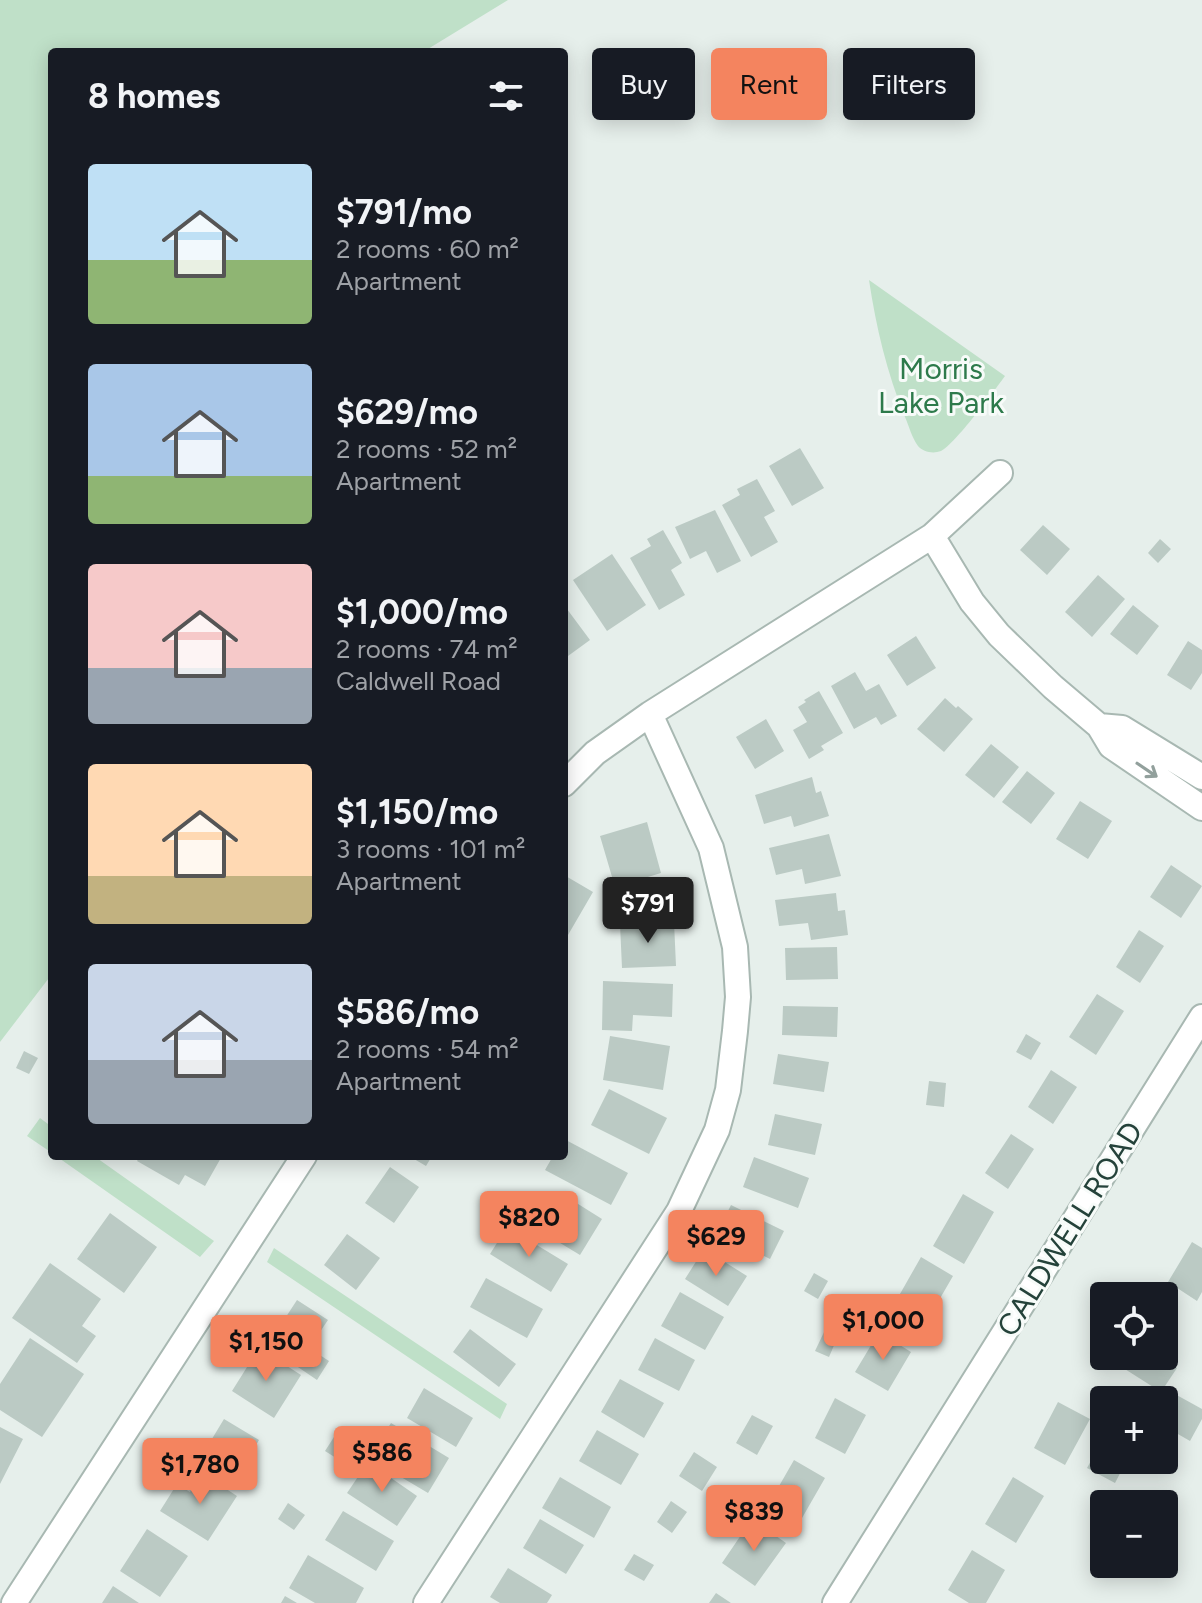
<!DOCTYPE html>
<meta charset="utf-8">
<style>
:root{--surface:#171b24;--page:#242831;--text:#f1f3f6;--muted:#9ea1a6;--accent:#f4845f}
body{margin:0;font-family:Figtree,sans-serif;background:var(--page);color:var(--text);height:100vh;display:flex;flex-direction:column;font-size:30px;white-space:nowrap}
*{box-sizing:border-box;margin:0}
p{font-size:26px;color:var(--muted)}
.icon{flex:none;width:44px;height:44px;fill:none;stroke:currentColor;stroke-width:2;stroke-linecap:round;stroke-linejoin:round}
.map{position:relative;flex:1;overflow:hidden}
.panel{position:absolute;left:48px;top:48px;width:520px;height:1112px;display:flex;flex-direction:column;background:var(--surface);border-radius:8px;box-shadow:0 4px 20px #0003}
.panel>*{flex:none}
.hud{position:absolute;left:592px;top:48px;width:490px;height:72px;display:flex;gap:16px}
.fabs{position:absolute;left:1090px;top:1282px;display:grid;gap:16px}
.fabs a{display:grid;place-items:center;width:88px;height:88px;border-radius:8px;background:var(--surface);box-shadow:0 4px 20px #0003;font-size:40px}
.price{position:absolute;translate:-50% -68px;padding:0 18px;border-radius:8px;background:var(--accent);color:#111;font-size:26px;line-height:52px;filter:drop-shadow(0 2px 4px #0008)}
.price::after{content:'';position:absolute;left:50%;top:48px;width:24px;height:18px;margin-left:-12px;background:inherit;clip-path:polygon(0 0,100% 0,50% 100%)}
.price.active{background:#222;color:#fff}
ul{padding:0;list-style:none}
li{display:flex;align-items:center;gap:24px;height:200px;padding:0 40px}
li span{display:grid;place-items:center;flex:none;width:224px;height:160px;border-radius:8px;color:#555}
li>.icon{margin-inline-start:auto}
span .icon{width:96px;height:96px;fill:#fffc;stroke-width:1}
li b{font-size:34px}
h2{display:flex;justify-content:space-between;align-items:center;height:96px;padding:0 40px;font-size:34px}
.pill{padding:0 28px;border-radius:8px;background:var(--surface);box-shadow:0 4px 20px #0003;font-size:28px;line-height:72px}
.pill.active{background:var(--accent);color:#111}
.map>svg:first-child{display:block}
.green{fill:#bfe0c8}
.building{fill:#bbcac4}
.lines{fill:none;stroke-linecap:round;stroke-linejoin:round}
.minor-casing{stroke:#a8b8b2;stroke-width:28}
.minor{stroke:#fff;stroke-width:24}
.oneway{stroke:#92a09c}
.labels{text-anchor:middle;stroke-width:6;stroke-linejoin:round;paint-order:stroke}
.park-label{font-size:30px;fill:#2d7a4b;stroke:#f7fbf9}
.street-label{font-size:30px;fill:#24423a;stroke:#f7fbf9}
</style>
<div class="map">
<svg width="1202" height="1603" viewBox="0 0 1202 1603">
<rect width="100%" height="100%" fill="#e6efeb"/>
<path class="green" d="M0,0H508L423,52H52V974L0,1042Z
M869,280L1005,376C994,391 955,444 941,451C933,454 923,452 918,446C912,438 909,426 905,417C887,373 876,327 869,280Z
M40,1118L52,1127V1153L27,1136Z
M56,1156H94L214,1241L200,1257Z
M274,1248L507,1404L500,1419L267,1262Z"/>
<path class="building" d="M800,448L824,488L792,506L769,466Z
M757,479L775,511L764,517L778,542L751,557L722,505L740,495L737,489Z
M715,510L741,561L717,573L706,551L690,559L675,527Z
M1043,525L1070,549L1047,575L1020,550Z
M663,530L682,563L671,570L685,595L659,610L630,558L651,546L647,539Z
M1160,539L1171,549L1158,563L1148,553Z
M612,554L646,605L607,631L573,580Z
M1098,575L1125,599L1092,637L1065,612Z
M564,605L590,640L568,656L564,652Z
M1133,605L1159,626L1137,655L1110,634Z
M916,636L936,668L907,686L887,655Z
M1188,641L1202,650V673L1191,690L1167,675Z
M855,672L866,691L879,684L897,716L881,725L876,717L854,729L831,686Z
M819,691L843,733L821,746L824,750L809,759L793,730L807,722L798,707L806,702L804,700Z
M945,698L956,708L958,706L973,719L944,752L917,729Z
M766,719L784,751L755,769L736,737Z
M991,744L1019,767L994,798L965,775Z
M1027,771L1055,793L1031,824L1002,802Z
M812,777L816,793L821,791L829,816L794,827L791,816L764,824L755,795Z
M1080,801L1112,821L1088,859L1056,839Z
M647,822L661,873L615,887L600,836Z
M829,834L841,876L805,884L802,869L776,875L769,848Z
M1171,865L1202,886L1181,918L1150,897Z
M564,875L593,892L568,935L564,933Z
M836,893L838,911L845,910L848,935L811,940L808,923L779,926L775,900Z
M674,922L676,966L622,968L620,924Z
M1139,930L1164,946L1140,983L1116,967Z
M837,947L838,979L786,980L785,948Z
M603,981L673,984L672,1017L633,1015L632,1031L602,1030Z
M1097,994L1124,1011L1096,1055L1069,1037Z
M783,1006L838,1007L837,1037L782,1035Z
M1026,1034L1041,1043L1031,1060L1016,1052Z
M610,1036L670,1046L663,1090L603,1080Z
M24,1051L38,1058L29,1074L16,1068Z
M778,1054L829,1062L824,1092L773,1084Z
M1051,1070L1077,1087L1053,1124L1028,1107Z
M929,1081L946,1083L944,1107L926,1105Z
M609,1089L667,1118L649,1154L591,1125Z
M775,1114L822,1124L815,1155L768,1145Z
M1011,1134L1034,1149L1008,1189L985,1173Z
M564,1139L628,1173L611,1205L545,1170L553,1156H564Z
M140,1156H222L205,1186L185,1175L179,1185L137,1161Z
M409,1156H432L426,1166Z
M754,1157L809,1178L798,1208L743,1187Z
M390,1167L419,1187L394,1223L365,1203Z
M559,1192L602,1219L580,1255L537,1229Z
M963,1194L994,1212L964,1264L933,1246Z
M731,1205L784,1231L770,1259L717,1233Z
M110,1213L157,1247L124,1293L77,1259Z
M507,1227L568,1264L551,1292L490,1254Z
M347,1234L380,1258L356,1290L324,1265Z
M1192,1242L1202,1248V1292L1197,1301L1168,1282Z
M704,1249L747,1276L728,1306L685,1279Z
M921,1257L953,1276L924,1326L892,1308Z
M50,1263L101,1299L82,1326L96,1336L77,1363L12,1318Z
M814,1273L828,1281L818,1299L804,1291Z
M486,1278L543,1309L527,1338L470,1307Z
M680,1292L724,1317L705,1350L661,1326Z
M297,1300L328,1320L309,1348L329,1361L317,1380L267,1346Z
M470,1329L516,1364L499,1387L453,1352Z
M825,1330L838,1336L829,1357L815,1351Z
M879,1332L911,1352L888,1391L855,1372Z
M30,1338L84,1374L42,1437L0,1410V1384Z
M655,1338L695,1360L679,1391L638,1370Z
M259,1348L301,1375L274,1418L232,1391Z
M1122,1356H1159L1177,1368L1161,1392L1117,1364Z
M620,1379L664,1403L644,1438L601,1412Z
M424,1388L473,1418L456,1447L407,1418Z
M1173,1393L1202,1409V1419L1190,1441L1164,1426V1410Z
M835,1398L866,1415L845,1454L815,1438Z
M1058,1402L1090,1419L1065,1465L1034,1448Z
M752,1415L773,1426L757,1455L736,1443Z
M224,1419L259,1440L243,1467L229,1459L220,1475L198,1462Z
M391,1423L449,1458L428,1493L369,1458Z
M0,1427L23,1439L0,1484Z
M597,1430L639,1454L621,1485L579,1461Z
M334,1437L353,1448L344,1463L325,1451Z
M1104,1437V1460H1127L1115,1483L1087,1468Z
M694,1452L717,1467L702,1491L679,1476Z
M794,1460L825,1478L798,1525L767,1507Z
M368,1462L417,1496L397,1526L347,1493Z
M202,1473L237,1496L208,1541L160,1511L177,1484L190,1492Z
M560,1477L611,1507L594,1538L542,1508Z
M1013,1477L1044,1496L1016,1543L985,1524Z
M671,1501L687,1512L672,1533L657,1522Z
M288,1503L305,1515L294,1530L278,1519Z
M343,1511L394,1541L376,1571L325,1540Z
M540,1519L584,1545L566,1574L523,1548Z
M752,1519L786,1543L755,1586L722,1563Z
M147,1529L188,1556L160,1597L120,1571Z
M972,1550L1005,1570L986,1603H969L948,1590Z
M634,1554L654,1565L644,1581L624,1570Z
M308,1555L364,1588L356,1603H315L289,1588Z
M508,1568L552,1595L547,1603H500L490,1597Z
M113,1586L139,1603H102Z
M716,1593L731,1603H709Z
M285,1596L297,1603H281Z"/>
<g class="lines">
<defs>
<path id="minor" d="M932,536L972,602L999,635L1053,687L1099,726L1111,746L1202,808
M1099,726L1122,728L1202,777
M564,784L595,753L650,714L932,536L1000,473
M14,1603L304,1156
M426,1603L679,1211L717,1130L728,1090L735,1031L738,997L735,947L711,848L650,714
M835,1603L1202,1017"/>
</defs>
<use href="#minor" class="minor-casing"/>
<use href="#minor" class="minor"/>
</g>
<defs><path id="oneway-shaft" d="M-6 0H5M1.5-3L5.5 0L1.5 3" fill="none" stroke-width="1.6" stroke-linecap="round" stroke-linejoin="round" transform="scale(2)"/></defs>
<use class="oneway" href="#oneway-shaft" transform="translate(1147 770) rotate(34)"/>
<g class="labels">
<g class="park-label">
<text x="941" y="379">Morris<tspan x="941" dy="34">Lake Park</tspan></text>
</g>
<g class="street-label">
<text transform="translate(1070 1229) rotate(-58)" y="10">CALDWELL ROAD</text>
</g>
</g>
</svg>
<div class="fabs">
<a><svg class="icon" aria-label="locate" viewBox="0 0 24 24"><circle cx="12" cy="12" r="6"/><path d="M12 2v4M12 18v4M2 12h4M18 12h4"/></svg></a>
<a>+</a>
<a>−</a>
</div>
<b class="price active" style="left:648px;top:945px">$791</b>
<b class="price" style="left:529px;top:1259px">$820</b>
<b class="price" style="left:716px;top:1278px">$629</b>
<b class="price" style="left:883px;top:1362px">$1,000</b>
<b class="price" style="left:266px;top:1383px">$1,150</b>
<b class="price" style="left:382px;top:1494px">$586</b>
<b class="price" style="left:200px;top:1506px">$1,780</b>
<b class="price" style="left:754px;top:1553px">$839</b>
<div class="hud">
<a class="pill">Buy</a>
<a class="pill active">Rent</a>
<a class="pill">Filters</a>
</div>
<section class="panel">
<h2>8 homes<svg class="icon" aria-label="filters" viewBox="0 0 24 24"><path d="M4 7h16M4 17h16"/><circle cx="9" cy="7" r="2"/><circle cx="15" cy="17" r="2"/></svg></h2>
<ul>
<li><span style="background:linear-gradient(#bfe0f5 60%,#8fb573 0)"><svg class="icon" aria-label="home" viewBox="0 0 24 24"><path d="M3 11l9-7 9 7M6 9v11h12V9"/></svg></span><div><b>$791/mo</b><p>2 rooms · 60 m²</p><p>Apartment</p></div></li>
<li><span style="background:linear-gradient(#a9c7e8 70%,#8fb573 0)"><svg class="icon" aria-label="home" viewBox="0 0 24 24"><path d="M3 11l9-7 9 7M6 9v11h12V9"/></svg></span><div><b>$629/mo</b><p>2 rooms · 52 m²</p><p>Apartment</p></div></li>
<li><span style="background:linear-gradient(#f6c9c9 65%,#9aa5b1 0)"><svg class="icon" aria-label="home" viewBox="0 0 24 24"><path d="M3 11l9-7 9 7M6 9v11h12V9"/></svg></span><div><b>$1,000/mo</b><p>2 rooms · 74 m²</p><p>Caldwell Road</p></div></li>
<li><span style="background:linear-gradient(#ffd9b3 70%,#c2b280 0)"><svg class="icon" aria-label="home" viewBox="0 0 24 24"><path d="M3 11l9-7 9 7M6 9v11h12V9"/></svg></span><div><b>$1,150/mo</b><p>3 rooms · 101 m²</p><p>Apartment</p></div></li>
<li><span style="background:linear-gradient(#c9d6e8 60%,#9aa5b1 0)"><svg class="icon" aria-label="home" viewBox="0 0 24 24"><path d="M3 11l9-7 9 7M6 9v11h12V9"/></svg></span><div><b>$586/mo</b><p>2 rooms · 54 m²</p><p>Apartment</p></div></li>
</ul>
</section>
</div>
